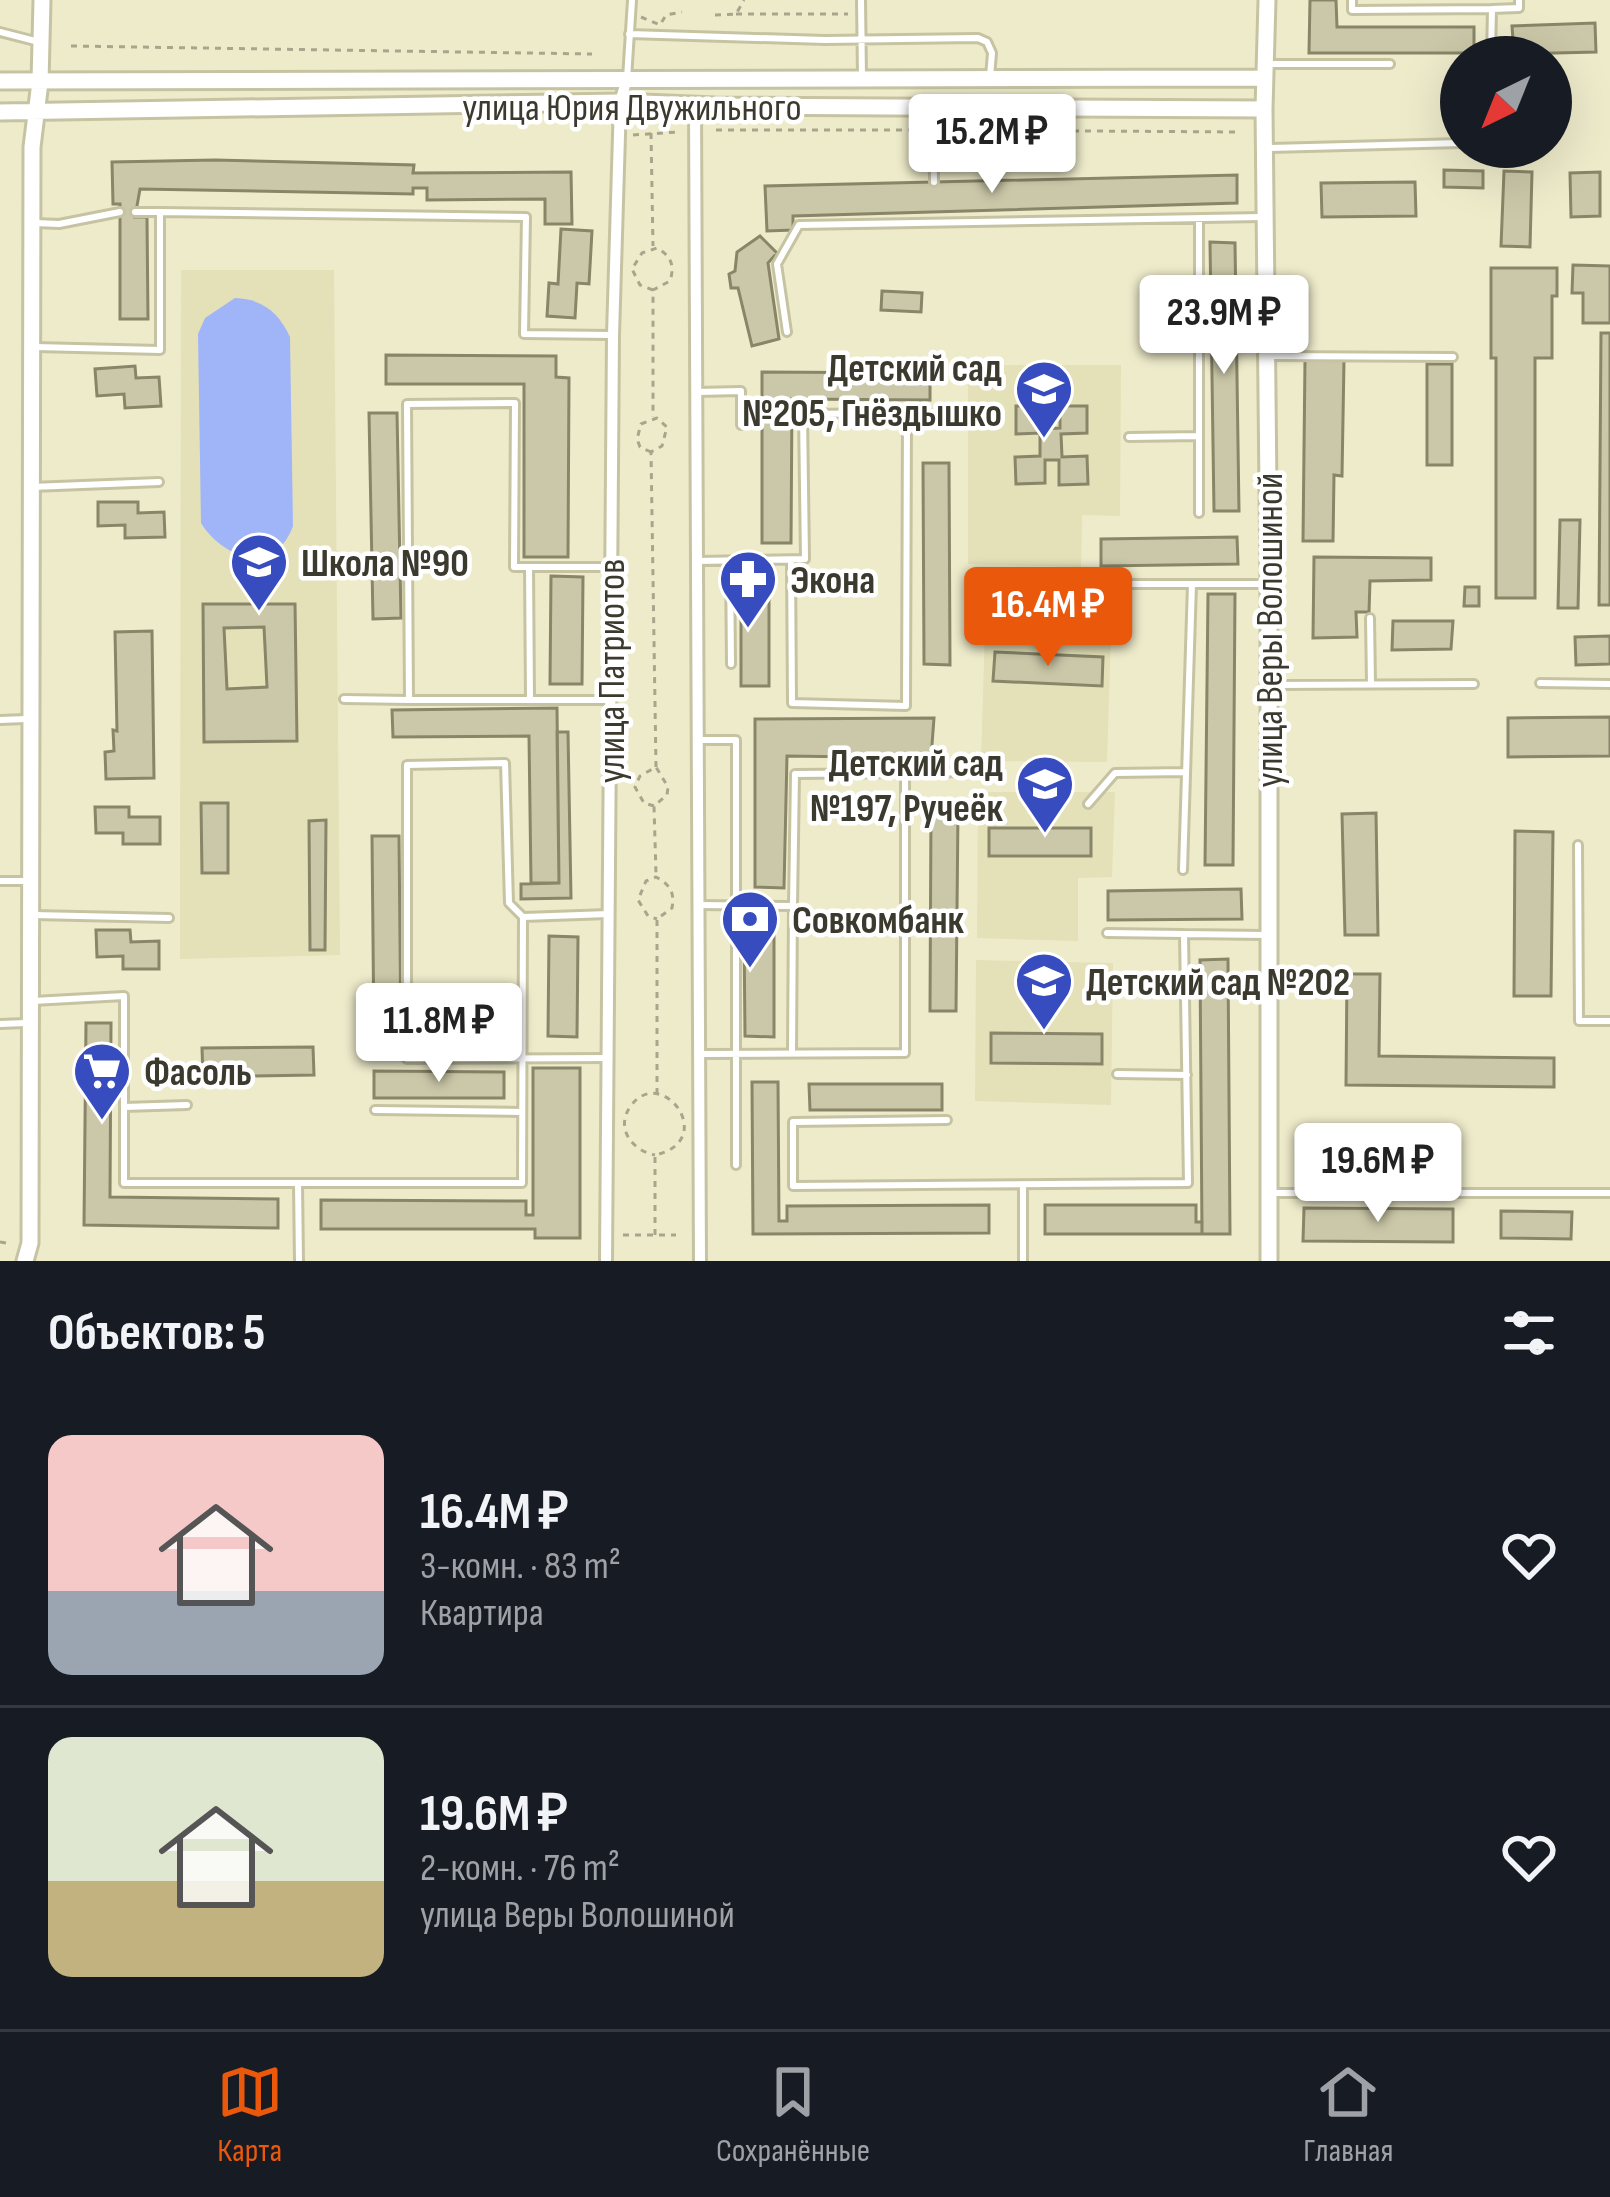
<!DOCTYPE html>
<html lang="ru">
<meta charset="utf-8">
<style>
:root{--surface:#171b24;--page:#20242c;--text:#f1f3f6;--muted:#9ea1a6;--line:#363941;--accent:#ea580c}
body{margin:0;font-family:"Sofia Sans Condensed",sans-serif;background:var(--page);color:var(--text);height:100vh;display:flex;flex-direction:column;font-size:45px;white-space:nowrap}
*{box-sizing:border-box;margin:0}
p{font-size:39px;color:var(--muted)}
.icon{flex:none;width:66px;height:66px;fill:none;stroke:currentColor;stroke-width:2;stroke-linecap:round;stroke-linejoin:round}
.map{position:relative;height:1261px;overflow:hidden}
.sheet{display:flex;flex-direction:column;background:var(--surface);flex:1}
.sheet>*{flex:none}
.needle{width:78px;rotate:223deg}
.controls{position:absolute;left:1440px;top:36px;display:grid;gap:24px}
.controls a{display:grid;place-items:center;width:132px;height:132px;border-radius:50%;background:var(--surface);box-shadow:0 12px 48px #0002;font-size:60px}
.price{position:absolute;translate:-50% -102px;padding:0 27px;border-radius:12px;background:#fff;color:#222;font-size:39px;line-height:78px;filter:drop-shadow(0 3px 6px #0008)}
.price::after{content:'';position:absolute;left:50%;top:72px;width:36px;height:27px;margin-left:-18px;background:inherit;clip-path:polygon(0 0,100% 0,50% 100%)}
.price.active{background:var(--accent);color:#fff}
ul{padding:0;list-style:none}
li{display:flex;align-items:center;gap:36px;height:300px;padding:0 48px}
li+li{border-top:3px solid var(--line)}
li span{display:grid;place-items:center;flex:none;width:336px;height:240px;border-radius:24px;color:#555}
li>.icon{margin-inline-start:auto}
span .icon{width:144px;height:144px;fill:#fffc;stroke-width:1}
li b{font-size:51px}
h2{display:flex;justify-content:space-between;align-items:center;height:144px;padding:0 48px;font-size:51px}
.tabs{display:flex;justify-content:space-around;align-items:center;height:168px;border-top:3px solid var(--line);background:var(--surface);font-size:33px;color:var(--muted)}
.tabs a{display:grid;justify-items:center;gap:6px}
.tabs .active{color:var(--accent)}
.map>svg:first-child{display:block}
.built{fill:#e4e0b8}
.green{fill:#a0b5f7}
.building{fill:#cbc8a9;stroke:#888568;stroke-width:3;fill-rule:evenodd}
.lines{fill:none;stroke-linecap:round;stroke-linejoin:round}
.lane-casing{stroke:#c6c3a3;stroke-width:12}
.street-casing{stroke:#c6c3a3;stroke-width:16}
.secondary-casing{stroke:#c6c3a3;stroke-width:21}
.path{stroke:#a8a58d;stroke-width:3;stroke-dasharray:6 6;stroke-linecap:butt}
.lane{stroke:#fff;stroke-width:6}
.street{stroke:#fff;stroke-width:10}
.secondary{stroke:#fff;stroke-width:15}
.labels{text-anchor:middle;stroke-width:9;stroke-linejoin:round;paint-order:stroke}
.street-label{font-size:39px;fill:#3c3a2e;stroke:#fff}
.poi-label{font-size:39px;font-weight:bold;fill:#3c3a2e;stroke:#fff;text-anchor:start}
</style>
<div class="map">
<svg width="1610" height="1261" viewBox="0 0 1610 1261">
<rect width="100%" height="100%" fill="#eeebcb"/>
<path class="built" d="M181,270H334L340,955L180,959Z
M968,365H1121L1120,516L1082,515L1081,567L968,564Z
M986,595L1112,600L1107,762L981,761Z
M978,792H1115L1112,877L1078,878V941L977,938Z
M976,960L1113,963L1111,1105L975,1101Z"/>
<path class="green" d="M235,298C263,299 279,313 290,337L293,526C275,576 223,559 201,523L198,334L205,318Z"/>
<path class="building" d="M1310,0H1336L1337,27H1474V53H1309Z
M1595,23L1596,52L1514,54L1512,26Z
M215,160L414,165L413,173L571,172L572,224H545V199L427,200V188H413V194L140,189L135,217H147L148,319H120V204H113L112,162Z
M1444,170L1483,171V188L1444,187Z
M1504,171L1532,172L1530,247L1501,246Z
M1600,172V216L1571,217L1570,173Z
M1237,175V203L793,216V230L767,231L765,186Z
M1415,182L1416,216L1322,217L1321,183Z
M561,229L592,231L589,284L577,283L575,318L547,316L549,283L558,284Z
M760,236L777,253L768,263L779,339L752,346L738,288H731L729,274L735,271L737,252Z
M1210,242L1235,243L1239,511H1214Z
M1573,265L1610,266V323H1583V293H1572Z
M1491,268H1557V296H1552V358H1535V598H1496V358H1491Z
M882,291L922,293L921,312L881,310Z
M1601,333H1610V605H1599Z
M386,355L556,356V377L569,378L568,557H524V384H386Z
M1305,360H1344L1342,476L1334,475L1333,541H1303Z
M1427,364H1452V465H1427Z
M135,366L136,378L159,377L161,406L125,408L124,394L97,396L95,369Z
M762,372L930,373V400L792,399L791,543H762Z
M1016,406H1043V429L1060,428V406H1087V433L1061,434L1062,457L1087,456L1088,484L1059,485V460H1045V483L1016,484L1015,457L1040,456V433L1016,434Z
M369,413H397L401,618L373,619Z
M923,463H949L950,665L924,664Z
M98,502H138V513L164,512L165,537L125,538V525L98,526Z
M1560,520H1580L1578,608H1558Z
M1237,537L1238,564L1101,566V539Z
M1314,557L1431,558V580L1370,581L1369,612H1356L1357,637L1313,638Z
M551,576L583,577L582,684H550Z
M741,580L769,581V686H741Z
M1465,587H1479V606H1464Z
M1208,594H1235L1233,865H1205Z
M203,604H295L297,741L204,742ZM264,627L267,687L227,689L224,628Z
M1393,621H1453L1451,649L1392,650Z
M152,631L154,778L106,779L105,752L114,751L113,730L117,731L115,632Z
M1610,636V664L1576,665L1575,637Z
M995,652L1103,657L1102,686L993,681Z
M557,708L559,883H531L529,736L393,737L392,710Z
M1610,717V756L1508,757V718Z
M934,718L931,758L787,756L784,888L755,887V719Z
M557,732H568L571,898L521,899V884L559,883Z
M201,803H228V873H202Z
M95,807H129V817H160V844H123V833H96Z
M931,810H958L956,1011H930Z
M1376,813L1378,935H1345L1342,814Z
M326,820L325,950H310L309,821Z
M989,828H1091V856H989Z
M1515,831L1553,832L1551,996H1514Z
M372,836H399L401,1041H374Z
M1241,889L1242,919L1108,920V891Z
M96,930H130L131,942L159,941V969H123V956L97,957Z
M744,930L774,931V1037L745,1036Z
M549,936L578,937L577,1037L548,1036Z
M1228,959L1230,1234H1202L1200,960Z
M1347,974H1380L1379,1056L1554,1058V1087L1346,1085Z
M86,1023H111L110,1197L278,1199V1228L84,1225Z
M991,1033L1102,1034V1064L991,1063Z
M313,1047L314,1075L203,1077L202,1048Z
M533,1068H580V1238H535V1229H321V1200L526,1201V1215H533Z
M374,1071L504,1072V1098H374Z
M752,1082H778L779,1221H787V1206L989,1205V1233L753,1234Z
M809,1084H942V1110H810Z
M1045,1205H1196V1222H1202V1234H1045Z
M1304,1208L1453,1209V1242L1303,1241Z
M1501,1211L1572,1212L1571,1239L1501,1238Z"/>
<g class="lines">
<defs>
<path id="lane" d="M861,0L862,76
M1352,0V10L1492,9
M0,32L39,42
M629,34L825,40L978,38L987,42L992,53L990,77
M1491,57L1492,9L1519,8V0
M1268,64H1390
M627,79L632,0
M933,111L934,182
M1268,148L1461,143
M135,212H160
M35,223L59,224L120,212
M787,332L777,264L799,225L1262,217
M35,347L160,350V212L526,217L524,334L611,335
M1269,356L1453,357
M697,392L741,391V425
M907,413L983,417
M1129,437L1199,436
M31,487L159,482
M1199,513V219
M698,561L805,559L803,414L907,413L906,706L792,703L791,560
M730,561L731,664
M529,567L530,700
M1370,618L1371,684
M1101,631L1103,584H1266
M1540,683L1610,684
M1273,685L1474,684
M344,699L409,700
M610,700H409L407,404L515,403L514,567H611
M0,720L26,719
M699,740H736V1165
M905,773L970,772
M1088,804L1115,773L1186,772
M1578,845L1579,1021H1610
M1183,870L1192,584
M0,881H26
M699,905L793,906L795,774L905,773V1053L700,1054
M34,915L169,918
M523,917L609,914
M1107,933L1184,934
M33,1001L124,996V1183H522L523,917L509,903L505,763L407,765V1059L608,1058
M0,1024L26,1023
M792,1052L793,906
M1117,1074L1187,1075
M124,1107L187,1105
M375,1110L521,1112
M947,1120L793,1122V1186L1188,1183L1184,934L1265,935
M298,1183L299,1261
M1273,1193H1610
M1023,1261V1187"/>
<path id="street" d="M695,105L700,1261
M606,1261L613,335L620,102L626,82"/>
<path id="secondary" d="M1267,0L1264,109L1269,584V1261
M0,81L1264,78
M0,112L620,102L715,106L1264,109
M25,1261L30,1243L32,147L40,82L42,0"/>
</defs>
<use href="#lane" class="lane-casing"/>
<use href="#street" class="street-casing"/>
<use href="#secondary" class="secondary-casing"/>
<path class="path" d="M736,14H848
M715,15L736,14L744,0
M641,17L660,25L666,15L682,12
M71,46L592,54
M716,130H926
M941,130L1239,132
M651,133L653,246
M633,135L678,132
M653,290L640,285L632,269L642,253L657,248C671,256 675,265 670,281L653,290V417
M651,452L640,447L637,439L641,424L657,418L667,427L662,446L651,452L656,767
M654,806L644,803L635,787L640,776L656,767L668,787L667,795L654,806L656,875
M657,1094V919L672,908C675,893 670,884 656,877L646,881L638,900L648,916L657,919
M623,1235H676
M655,1235V1155C720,1141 661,1062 630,1107C615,1129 633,1151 655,1155
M0,1242L6,1243"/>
<use href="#lane" class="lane"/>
<use href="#street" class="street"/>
<use href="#secondary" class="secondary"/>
</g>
<defs>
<symbol id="school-pin" viewBox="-11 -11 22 30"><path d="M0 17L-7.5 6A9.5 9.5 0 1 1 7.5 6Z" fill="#374cbe" stroke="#fff"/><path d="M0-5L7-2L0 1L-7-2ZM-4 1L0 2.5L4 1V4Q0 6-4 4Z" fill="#fff"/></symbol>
<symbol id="pharmacy-pin" viewBox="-11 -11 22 30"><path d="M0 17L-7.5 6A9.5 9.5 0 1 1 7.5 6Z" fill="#374cbe" stroke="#fff"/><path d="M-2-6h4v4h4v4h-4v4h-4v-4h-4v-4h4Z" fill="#fff"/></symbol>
<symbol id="bank-pin" viewBox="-11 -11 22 30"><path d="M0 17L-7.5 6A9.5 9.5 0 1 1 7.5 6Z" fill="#374cbe" stroke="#fff"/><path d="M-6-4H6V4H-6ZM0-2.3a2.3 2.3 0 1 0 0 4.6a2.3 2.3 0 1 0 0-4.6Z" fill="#fff"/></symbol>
<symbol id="supermarket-pin" viewBox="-11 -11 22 30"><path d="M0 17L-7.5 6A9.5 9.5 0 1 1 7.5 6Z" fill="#374cbe" stroke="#fff"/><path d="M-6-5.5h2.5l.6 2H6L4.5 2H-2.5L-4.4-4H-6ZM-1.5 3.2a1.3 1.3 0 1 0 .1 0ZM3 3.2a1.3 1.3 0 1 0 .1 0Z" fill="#fff"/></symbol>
</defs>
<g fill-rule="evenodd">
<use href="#school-pin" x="1011" y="356" width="66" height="90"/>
<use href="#school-pin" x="226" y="529" width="66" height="90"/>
<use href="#pharmacy-pin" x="715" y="546" width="66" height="90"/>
<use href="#school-pin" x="1012" y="751" width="66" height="90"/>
<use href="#bank-pin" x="717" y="886" width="66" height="90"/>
<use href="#school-pin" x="1011" y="948" width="66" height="90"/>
<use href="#supermarket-pin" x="69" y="1038" width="66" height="90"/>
</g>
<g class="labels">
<g class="street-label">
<text x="632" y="120">улица Юрия Двужильного</text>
<text transform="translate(1268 630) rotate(-90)" y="14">улица Веры Волошиной</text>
<text transform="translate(610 671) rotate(-90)" y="14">улица Патриотов</text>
</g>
<g class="poi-label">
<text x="1002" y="381" text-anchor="end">Детский сад<tspan x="1002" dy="45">№205, Гнёздышко</tspan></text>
<text x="301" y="576">Школа №90</text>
<text x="790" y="593">Экона</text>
<text x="1003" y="776" text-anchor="end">Детский сад<tspan x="1003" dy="45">№197, Ручеёк</tspan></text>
<text x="792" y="933">Совкомбанк</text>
<text x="1086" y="995">Детский сад №202</text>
<text x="144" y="1085">Фасоль</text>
</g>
</g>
</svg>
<div class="controls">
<a><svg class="needle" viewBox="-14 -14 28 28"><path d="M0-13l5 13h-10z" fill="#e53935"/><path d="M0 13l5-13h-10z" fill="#9ea1a6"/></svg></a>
</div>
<b class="price" style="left:992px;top:196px">15.2M ₽</b>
<b class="price" style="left:1224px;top:377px">23.9M ₽</b>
<b class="price active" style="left:1048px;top:669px">16.4M ₽</b>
<b class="price" style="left:439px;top:1085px">11.8M ₽</b>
<b class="price" style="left:1378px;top:1225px">19.6M ₽</b>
</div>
<section class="sheet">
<h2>Объектов: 5<svg class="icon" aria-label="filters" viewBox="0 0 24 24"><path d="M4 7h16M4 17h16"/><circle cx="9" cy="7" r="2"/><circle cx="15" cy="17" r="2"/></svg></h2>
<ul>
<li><span style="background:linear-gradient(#f6c9c9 65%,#9aa5b1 0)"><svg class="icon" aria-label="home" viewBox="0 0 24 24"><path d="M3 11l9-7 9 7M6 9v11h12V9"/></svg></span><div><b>16.4M ₽</b><p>3-комн. · 83 m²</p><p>Квартира</p></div><svg class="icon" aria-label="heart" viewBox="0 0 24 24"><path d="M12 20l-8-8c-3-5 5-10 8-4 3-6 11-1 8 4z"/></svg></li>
<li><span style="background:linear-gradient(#dfe7d0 60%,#c2b280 0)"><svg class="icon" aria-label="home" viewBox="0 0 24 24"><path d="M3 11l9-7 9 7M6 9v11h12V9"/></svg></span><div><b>19.6M ₽</b><p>2-комн. · 76 m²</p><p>улица Веры Волошиной</p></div><svg class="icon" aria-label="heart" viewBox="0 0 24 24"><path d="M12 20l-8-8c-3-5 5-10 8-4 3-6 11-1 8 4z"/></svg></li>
</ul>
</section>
<nav class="tabs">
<a class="active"><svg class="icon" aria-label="map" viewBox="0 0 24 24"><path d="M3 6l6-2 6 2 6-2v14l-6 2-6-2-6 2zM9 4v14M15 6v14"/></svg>Карта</a>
<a><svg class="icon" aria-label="saved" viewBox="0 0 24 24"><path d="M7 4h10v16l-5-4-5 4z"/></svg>Сохранённые</a>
<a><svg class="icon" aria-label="home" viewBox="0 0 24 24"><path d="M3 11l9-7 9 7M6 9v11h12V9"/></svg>Главная</a>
</nav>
